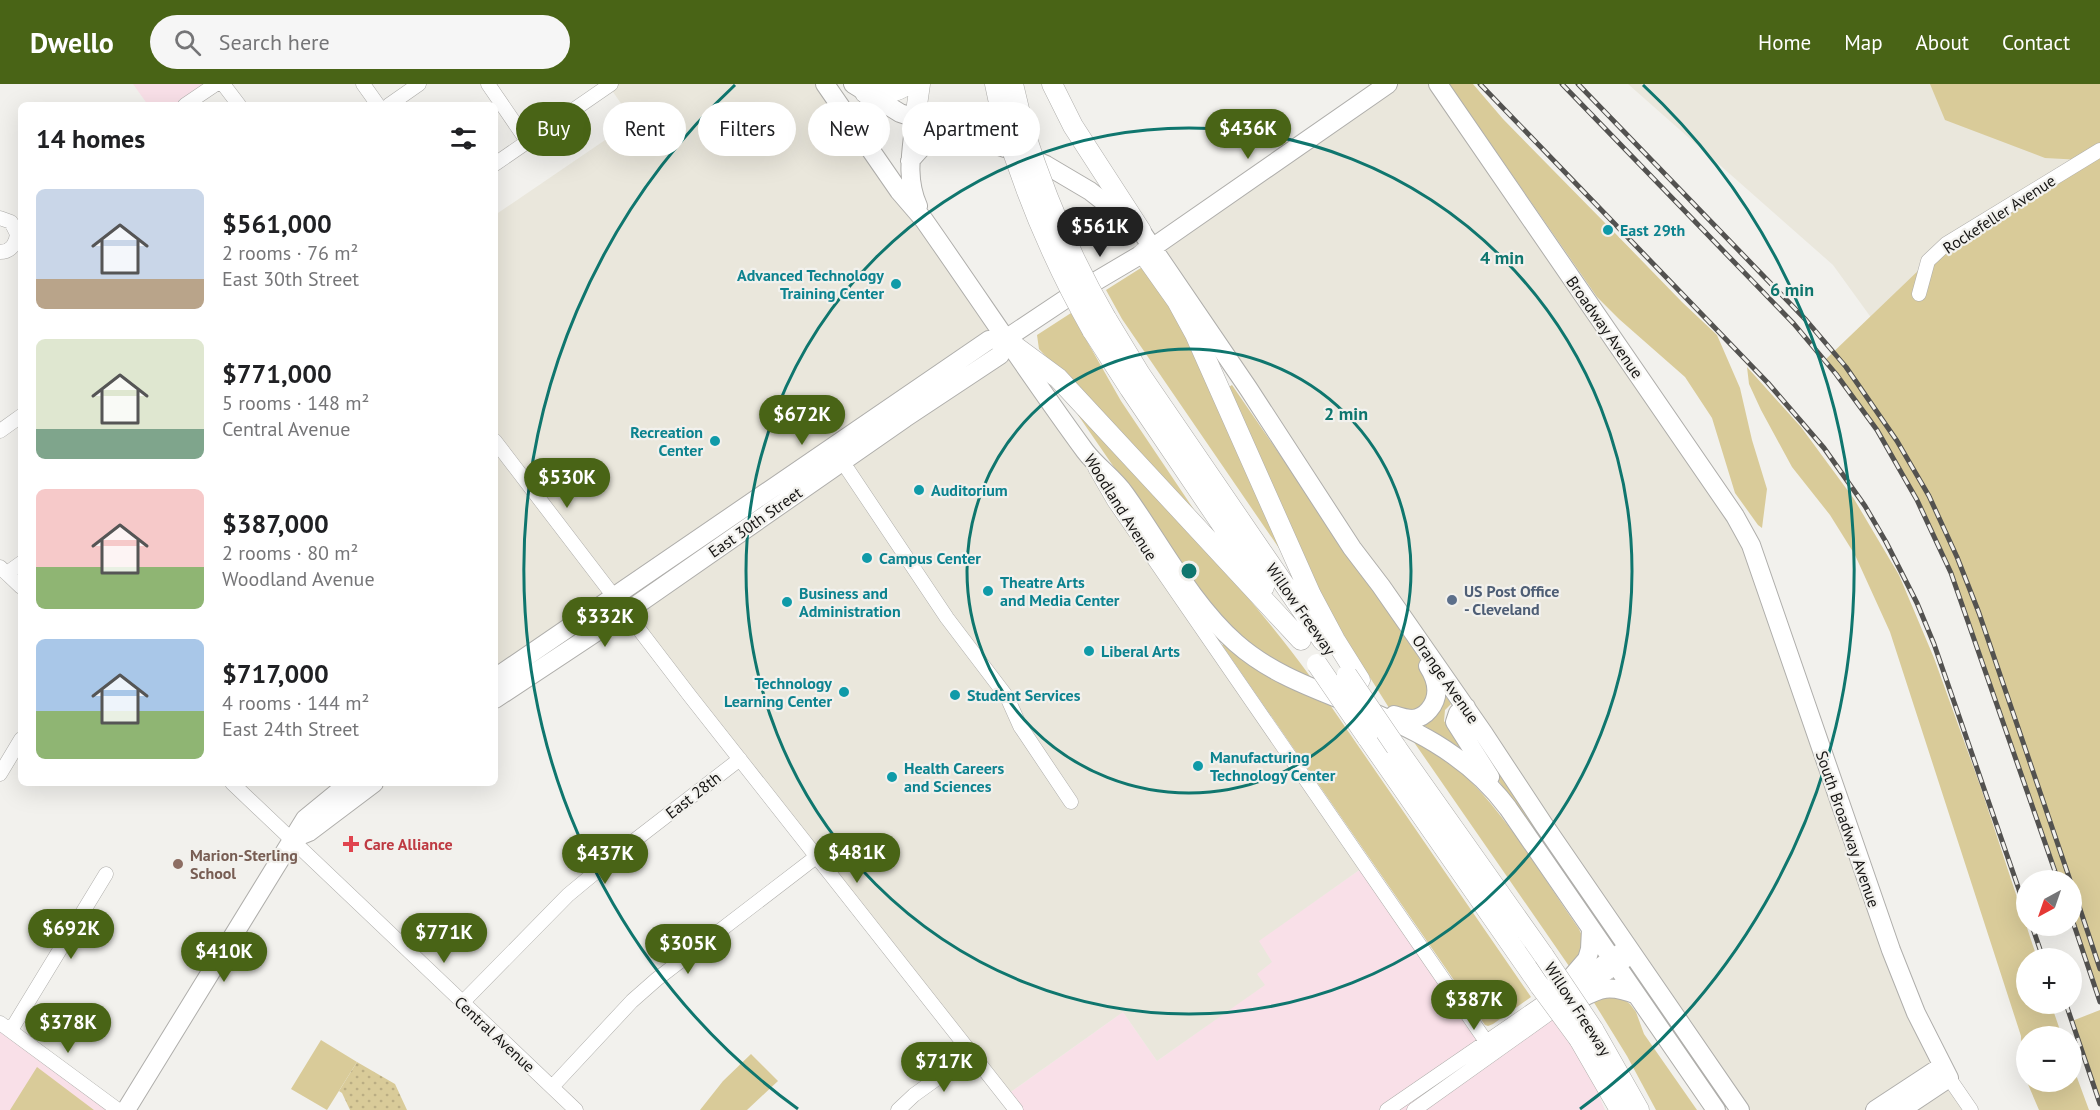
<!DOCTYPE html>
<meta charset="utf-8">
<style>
:root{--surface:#fff;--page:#f6f6f6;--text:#202124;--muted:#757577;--accent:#496416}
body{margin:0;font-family:"PT Sans",sans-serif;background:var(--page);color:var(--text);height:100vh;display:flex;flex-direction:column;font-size:22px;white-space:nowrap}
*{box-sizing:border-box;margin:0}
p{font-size:20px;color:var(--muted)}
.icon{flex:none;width:33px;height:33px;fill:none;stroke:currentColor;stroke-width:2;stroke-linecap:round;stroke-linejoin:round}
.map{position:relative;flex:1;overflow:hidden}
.side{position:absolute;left:18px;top:18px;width:480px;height:684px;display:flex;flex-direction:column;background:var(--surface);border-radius:9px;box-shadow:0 6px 24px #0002}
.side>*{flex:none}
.banner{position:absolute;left:516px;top:18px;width:570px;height:54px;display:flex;gap:12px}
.needle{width:39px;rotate:220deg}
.buttons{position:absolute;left:2016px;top:786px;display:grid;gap:12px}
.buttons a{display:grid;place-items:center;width:66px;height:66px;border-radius:50%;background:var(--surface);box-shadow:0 6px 24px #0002;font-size:30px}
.price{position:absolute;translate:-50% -51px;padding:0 14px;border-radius:21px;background:var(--accent);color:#fff;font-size:20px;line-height:39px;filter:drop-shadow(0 2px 3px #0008)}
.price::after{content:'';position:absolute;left:50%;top:36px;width:18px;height:14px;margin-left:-9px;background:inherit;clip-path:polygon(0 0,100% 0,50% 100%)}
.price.on{background:#222;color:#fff}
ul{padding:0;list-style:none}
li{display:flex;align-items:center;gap:18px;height:150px;padding:0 18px}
li span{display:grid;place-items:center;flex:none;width:168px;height:120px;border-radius:9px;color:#555}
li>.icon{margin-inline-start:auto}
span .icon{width:72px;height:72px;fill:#fffc;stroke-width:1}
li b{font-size:26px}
h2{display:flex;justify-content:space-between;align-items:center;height:72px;padding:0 18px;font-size:26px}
.tag{padding:0 21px;border-radius:27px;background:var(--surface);box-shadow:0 6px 24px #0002;font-size:21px;line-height:54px}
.tag.on{background:var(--accent);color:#fff}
header{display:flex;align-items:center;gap:36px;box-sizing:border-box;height:84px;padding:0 30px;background:var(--accent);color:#fff}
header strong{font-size:28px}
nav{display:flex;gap:33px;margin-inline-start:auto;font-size:21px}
.search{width:420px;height:54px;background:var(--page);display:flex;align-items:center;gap:15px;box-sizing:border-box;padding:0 21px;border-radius:33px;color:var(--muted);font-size:22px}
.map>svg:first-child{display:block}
.commercial{fill:#f9e0e8}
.built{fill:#eae7dc}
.green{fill:#d9cb99}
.park{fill:url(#park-dots)}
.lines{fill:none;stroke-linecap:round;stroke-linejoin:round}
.minor-casing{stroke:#afaeab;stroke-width:15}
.major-casing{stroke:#afaeab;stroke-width:20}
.highway-casing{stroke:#afaeab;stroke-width:21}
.minor{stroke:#fff;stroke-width:14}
.major{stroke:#fff;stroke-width:18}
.highway{stroke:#fff;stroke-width:20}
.rail-casing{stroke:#535250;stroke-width:5}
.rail{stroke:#f2f1ed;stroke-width:3;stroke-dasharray:9;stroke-linecap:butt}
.highway-bridge-casing{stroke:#afaeab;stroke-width:21;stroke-linecap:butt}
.highway-bridge{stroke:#fff;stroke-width:20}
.ring{fill:none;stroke:#0f766e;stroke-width:3}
.culture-dot{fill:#0f9aa8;stroke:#f2f1ed;stroke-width:2}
.service-dot{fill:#5c6f8a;stroke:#f2f1ed;stroke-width:2}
.health-dot{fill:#e0444e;stroke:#f2f1ed;stroke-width:2}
.education-dot{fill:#8d6e63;stroke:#f2f1ed;stroke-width:2}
.labels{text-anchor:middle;stroke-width:4.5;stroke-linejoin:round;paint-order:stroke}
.street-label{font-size:16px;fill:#161514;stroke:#f2f1ed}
.culture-label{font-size:16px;font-weight:bold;fill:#0d838f;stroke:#f2f1ed;text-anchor:start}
.service-label{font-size:16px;font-weight:bold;fill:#4e5e75;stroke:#f2f1ed;text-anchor:start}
.health-label{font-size:16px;font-weight:bold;fill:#be3a42;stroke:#f2f1ed;text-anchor:start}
.education-label{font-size:16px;font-weight:bold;fill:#785e54;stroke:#f2f1ed;text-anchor:start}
.centre{fill:#0f766e;stroke:#f2f1ed;stroke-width:3}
.ring-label{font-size:18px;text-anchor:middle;font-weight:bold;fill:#0f766e;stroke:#f2f1ed;stroke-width:4.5;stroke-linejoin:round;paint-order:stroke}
</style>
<header>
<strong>Dwello</strong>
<div class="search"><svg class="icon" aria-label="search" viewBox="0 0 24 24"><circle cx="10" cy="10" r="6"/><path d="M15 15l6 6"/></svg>Search here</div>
<nav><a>Home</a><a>Map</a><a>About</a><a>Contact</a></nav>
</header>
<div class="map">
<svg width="2100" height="1026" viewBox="0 0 2100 1026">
<defs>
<pattern id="park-dots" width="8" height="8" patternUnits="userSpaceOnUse" patternTransform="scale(1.5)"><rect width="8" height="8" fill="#d9cb99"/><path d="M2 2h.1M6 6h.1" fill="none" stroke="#baad83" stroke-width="1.8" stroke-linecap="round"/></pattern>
</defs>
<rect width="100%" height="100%" fill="#f2f1ed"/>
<path class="commercial" d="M133,0H216L185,21H148Z
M1365,782L1493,969L1549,929L1572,959L1591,992L1605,1026H1016L1005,1012L1123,928L1157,977L1264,901L1256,890L1258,857Z
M0,939L118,1026H0Z"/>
<path class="built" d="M611,0H825L1365,782L1259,857L1272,878L1257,890L1265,901L1157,977L1123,928L1005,1012L613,513L495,594V131L633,37L609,2Z
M1388,0H1438L1735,432L1891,866L1971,1026H1740L1152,164Z
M1628,0H2100L1985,391L1833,181Z"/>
<path class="green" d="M1449,0H1473L1503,35L1607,141L1604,145L1609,150L1613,147L1682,218L1717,251L1740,304L1752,356L1767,405L1762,444L1758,441L1735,409L1712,334L1685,293L1619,235L1597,213Z
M1930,0H2100V918L2072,835V796H2058L1968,535L1937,456L1917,416L1877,346L1825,276L1946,160L2082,76L2045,74L1945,36Z
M1144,182L1170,212L1285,473L1122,235L1106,206Z
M1071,229L1121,317L1207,445L1039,265L1037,251Z
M1747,283L1801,343L1854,415L1899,491L1934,574L1981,704L2037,874H2026V920H2051L2062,952H2026V997L2022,986L2021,952L1890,548L1855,471L1830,431L1792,383L1761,326L1749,300Z
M1232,301L1418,572L1428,590L1432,609L1416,628L1391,627L1330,530L1227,304Z
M1081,328C1160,415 1243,500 1312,595L1270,574L1232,545L1202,511L1078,331Z
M1225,559L1328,618L1531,913L1493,940L1488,942L1485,941L1222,561Z
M1444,609L1451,620L1445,626L1444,637L1460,660L1459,663L1423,641Z
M1463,636L1614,855L1613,857H1610L1462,644Z
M1409,651C1418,656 1428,661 1437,667C1497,713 1536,783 1579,845C1588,864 1582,870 1571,885Z
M1608,912L1623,915L1630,920L1636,928L1644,950L1697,1026H1656L1627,972L1593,917Z
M2100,926V1019L2072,937Z
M321,956L357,978L327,1026L291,1005Z
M751,970L778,997L747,1026H700L723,997Z
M2072,980L2089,1026H2039L2027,998H2072Z
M37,983L94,1026H10Z"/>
<path class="park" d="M357,978L395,1000L407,1026H350L342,1009L339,1007Z"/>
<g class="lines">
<defs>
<path id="minor" d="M223,0L239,21
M363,0L378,21
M488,0L527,57
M185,21L216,0
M389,21L419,0
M495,80L611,0
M0,134L11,138L17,150C16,160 11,168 0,168
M1919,210L1928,177L1946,160L2100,66
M0,347L21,332
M495,357L690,612L1016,1026
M1095,384L1114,417L1494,969
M848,386L947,534L1007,613L1020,642L1071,718
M0,483L21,503
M7,489L21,479
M0,690L21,655
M232,699L576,1026
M1572,900L1627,862
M1579,908L1634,871
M462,919L568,811L626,763L740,675
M0,939L118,1026
M11,946L106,790
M1949,994L1971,1026
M552,1003L632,917L657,895L816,773
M898,1026L914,1011L971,970
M1387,1026L1556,910
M1414,1026L1564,919"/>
<path id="major" d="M825,0L899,107L924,136C978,213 1030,292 1085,367C1097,383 1114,394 1125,410C1161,460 1190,518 1236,559C1269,588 1307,602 1347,618C1409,642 1467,669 1508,724L1716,1026
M853,0L900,29L1014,67L1046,81L1090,107L1141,147L1248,304L1352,464L1381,502L1484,650L1544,741L1740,1026
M1438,0L1735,432L1751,461L1891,866L1916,929L1949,994L1901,1026
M915,35C912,65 905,93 918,122
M910,77C922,62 933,51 951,47
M495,594L989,256L1007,254L1064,216L1152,164L1388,0
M495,615L625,529L905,334L1000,271L1007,254
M1466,623L1458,629L1455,638L1490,693
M1394,631C1400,633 1406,635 1413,635C1419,634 1425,631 1429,626C1441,612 1437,596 1428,582
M292,755L309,748L374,699
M1557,910L1587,875L1590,865L1591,845
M1561,924C1595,910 1599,896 1637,911
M126,1026L305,735L349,699
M1875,1026L1942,982"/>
<path id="highway" d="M995,0L1002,33
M1013,0L1024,46
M1052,0L1073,42L1141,147
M865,9C881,10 895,10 908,0
M915,35L920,0
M1143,169L1177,217L1195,250L1311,511L1335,556L1360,596
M1106,234L1140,290L1323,557
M1092,246L1130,305L1264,503
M1012,260L1058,294L1301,556
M1367,653L1540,902
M1396,663L1544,872
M1593,945L1639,1026
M1579,955L1620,1026"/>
</defs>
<use href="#minor" class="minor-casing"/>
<use href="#major" class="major-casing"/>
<use href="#highway" class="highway-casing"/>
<use href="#minor" class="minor"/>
<use href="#major" class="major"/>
<use href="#highway" class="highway"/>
<defs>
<path id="rail" d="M1480,0L1768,299L1824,364L1865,422L1886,458L1917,519L1934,560L2026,826
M1562,0L1794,240L1836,290L1877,346L1917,416L1951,489L2058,796
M1578,0L1806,236L1846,283L1897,357L1929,412L1957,473L1979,529L2070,796
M2072,801L2100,885
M2072,835L2100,918
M2032,842L2043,874
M2066,920L2100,1020"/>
</defs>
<use href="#rail" class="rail-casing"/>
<use href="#rail" class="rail"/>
<defs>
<path id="highway-bridge" d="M1002,33C1024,108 1054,179 1092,246
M1024,46C1045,112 1071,174 1106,234
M1317,580L1367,653
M1347,591L1396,663
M1544,872L1593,945
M1540,902L1579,955"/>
</defs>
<use href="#highway-bridge" class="highway-bridge-casing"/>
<use href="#highway-bridge" class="highway-bridge"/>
</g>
<g class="ring">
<circle cx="1189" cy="487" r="222"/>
<circle cx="1189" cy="487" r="443"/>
<path d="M798 1025A665 665 0 0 1 735 1M1643 1A665 665 0 0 1 1580 1025"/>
</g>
<g class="culture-dot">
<circle cx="1608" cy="146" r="6"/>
<circle cx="896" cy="200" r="6"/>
<circle cx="715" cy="357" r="6"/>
<circle cx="919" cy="406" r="6"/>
<circle cx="867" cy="474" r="6"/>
<circle cx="988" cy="507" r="6"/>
<circle cx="787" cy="518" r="6"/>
<circle cx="1089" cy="567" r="6"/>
<circle cx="844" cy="608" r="6"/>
<circle cx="955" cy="611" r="6"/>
<circle cx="1198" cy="682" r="6"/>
<circle cx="892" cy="693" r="6"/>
</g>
<circle class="service-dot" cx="1452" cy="516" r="6"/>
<path class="health-dot" d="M348 751h6v6h6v6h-6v6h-6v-6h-6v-6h6z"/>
<circle class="education-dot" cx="178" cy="780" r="6"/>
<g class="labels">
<g class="street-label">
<text transform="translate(1999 130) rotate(-33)" y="6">Rockefeller Avenue</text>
<text transform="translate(1605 243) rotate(55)" y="6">Broadway Avenue</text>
<text transform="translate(1121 423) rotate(58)" y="6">Woodland Avenue</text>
<text transform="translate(755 438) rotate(-35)" y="6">East 30th Street</text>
<text transform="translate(1301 525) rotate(55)" y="6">Willow Freeway</text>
<text transform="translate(1446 595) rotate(55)" y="6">Orange Avenue</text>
<text transform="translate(693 711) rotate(-38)" y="6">East 28th</text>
<text transform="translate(1848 745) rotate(71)" y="6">South Broadway Avenue</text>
<text transform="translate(1578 925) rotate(57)" y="6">Willow Freeway</text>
<text transform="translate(495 950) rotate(43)" y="6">Central Avenue</text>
</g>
<g class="culture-label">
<text x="1620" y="152">East 29th</text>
<text x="884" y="197" text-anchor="end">Advanced Technology<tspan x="884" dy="18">Training Center</tspan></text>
<text x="703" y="354" text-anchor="end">Recreation<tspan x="703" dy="18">Center</tspan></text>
<text x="931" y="412">Auditorium</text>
<text x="879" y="480">Campus Center</text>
<text x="1000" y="504">Theatre Arts<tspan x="1000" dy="18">and Media Center</tspan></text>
<text x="799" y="515">Business and<tspan x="799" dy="18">Administration</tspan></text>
<text x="1101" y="573">Liberal Arts</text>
<text x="832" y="605" text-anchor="end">Technology<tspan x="832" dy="18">Learning Center</tspan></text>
<text x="967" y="617">Student Services</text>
<text x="1210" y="679">Manufacturing<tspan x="1210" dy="18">Technology Center</tspan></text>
<text x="904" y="690">Health Careers<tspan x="904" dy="18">and Sciences</tspan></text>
</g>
<g class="service-label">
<text x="1464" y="513">US Post Office<tspan x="1464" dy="18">- Cleveland</tspan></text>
</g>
<g class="health-label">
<text x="364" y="766">Care Alliance</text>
</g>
<g class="education-label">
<text x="190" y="777">Marion-Sterling<tspan x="190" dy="18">School</tspan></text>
</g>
</g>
<circle cx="1189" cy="487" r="9" class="centre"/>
<g class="ring-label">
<text x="1502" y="180">4 min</text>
<text x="1792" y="212">6 min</text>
<text x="1346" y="336">2 min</text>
</g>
</svg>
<div class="buttons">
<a><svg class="needle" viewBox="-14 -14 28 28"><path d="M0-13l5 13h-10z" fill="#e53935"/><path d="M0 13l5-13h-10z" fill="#757577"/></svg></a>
<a>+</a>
<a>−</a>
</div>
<b class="price" style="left:1248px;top:76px">$436K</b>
<b class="price on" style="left:1100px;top:174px">$561K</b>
<b class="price" style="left:802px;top:362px">$672K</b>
<b class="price" style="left:567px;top:425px">$530K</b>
<b class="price" style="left:605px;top:564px">$332K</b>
<b class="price" style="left:857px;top:800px">$481K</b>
<b class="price" style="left:605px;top:801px">$437K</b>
<b class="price" style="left:71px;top:876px">$692K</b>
<b class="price" style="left:444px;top:880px">$771K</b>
<b class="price" style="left:688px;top:891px">$305K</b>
<b class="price" style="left:224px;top:899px">$410K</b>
<b class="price" style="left:1474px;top:947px">$387K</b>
<b class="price" style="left:68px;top:970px">$378K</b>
<b class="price" style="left:944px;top:1009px">$717K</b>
<div class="banner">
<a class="tag on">Buy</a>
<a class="tag">Rent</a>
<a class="tag">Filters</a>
<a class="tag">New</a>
<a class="tag">Apartment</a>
</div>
<section class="side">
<h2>14 homes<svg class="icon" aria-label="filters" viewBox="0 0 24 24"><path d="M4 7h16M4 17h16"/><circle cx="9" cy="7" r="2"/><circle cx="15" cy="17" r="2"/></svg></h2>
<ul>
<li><span style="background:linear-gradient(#c9d6e8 75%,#b9a48a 0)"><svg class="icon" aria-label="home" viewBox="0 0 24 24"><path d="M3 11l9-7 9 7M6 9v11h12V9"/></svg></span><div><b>$561,000</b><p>2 rooms · 76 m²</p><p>East 30th Street</p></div></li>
<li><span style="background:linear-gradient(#dfe7d0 75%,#7fa58c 0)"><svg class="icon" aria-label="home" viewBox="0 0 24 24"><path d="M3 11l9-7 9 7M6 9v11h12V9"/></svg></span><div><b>$771,000</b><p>5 rooms · 148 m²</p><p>Central Avenue</p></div></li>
<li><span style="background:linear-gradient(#f6c9c9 65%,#8fb573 0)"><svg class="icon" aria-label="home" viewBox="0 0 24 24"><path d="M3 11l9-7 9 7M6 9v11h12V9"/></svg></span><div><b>$387,000</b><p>2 rooms · 80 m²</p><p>Woodland Avenue</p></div></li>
<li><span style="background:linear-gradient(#a9c7e8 60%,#8fb573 0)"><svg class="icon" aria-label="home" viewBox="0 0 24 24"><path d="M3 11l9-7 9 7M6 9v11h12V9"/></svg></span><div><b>$717,000</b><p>4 rooms · 144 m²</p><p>East 24th Street</p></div></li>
</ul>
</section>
</div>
